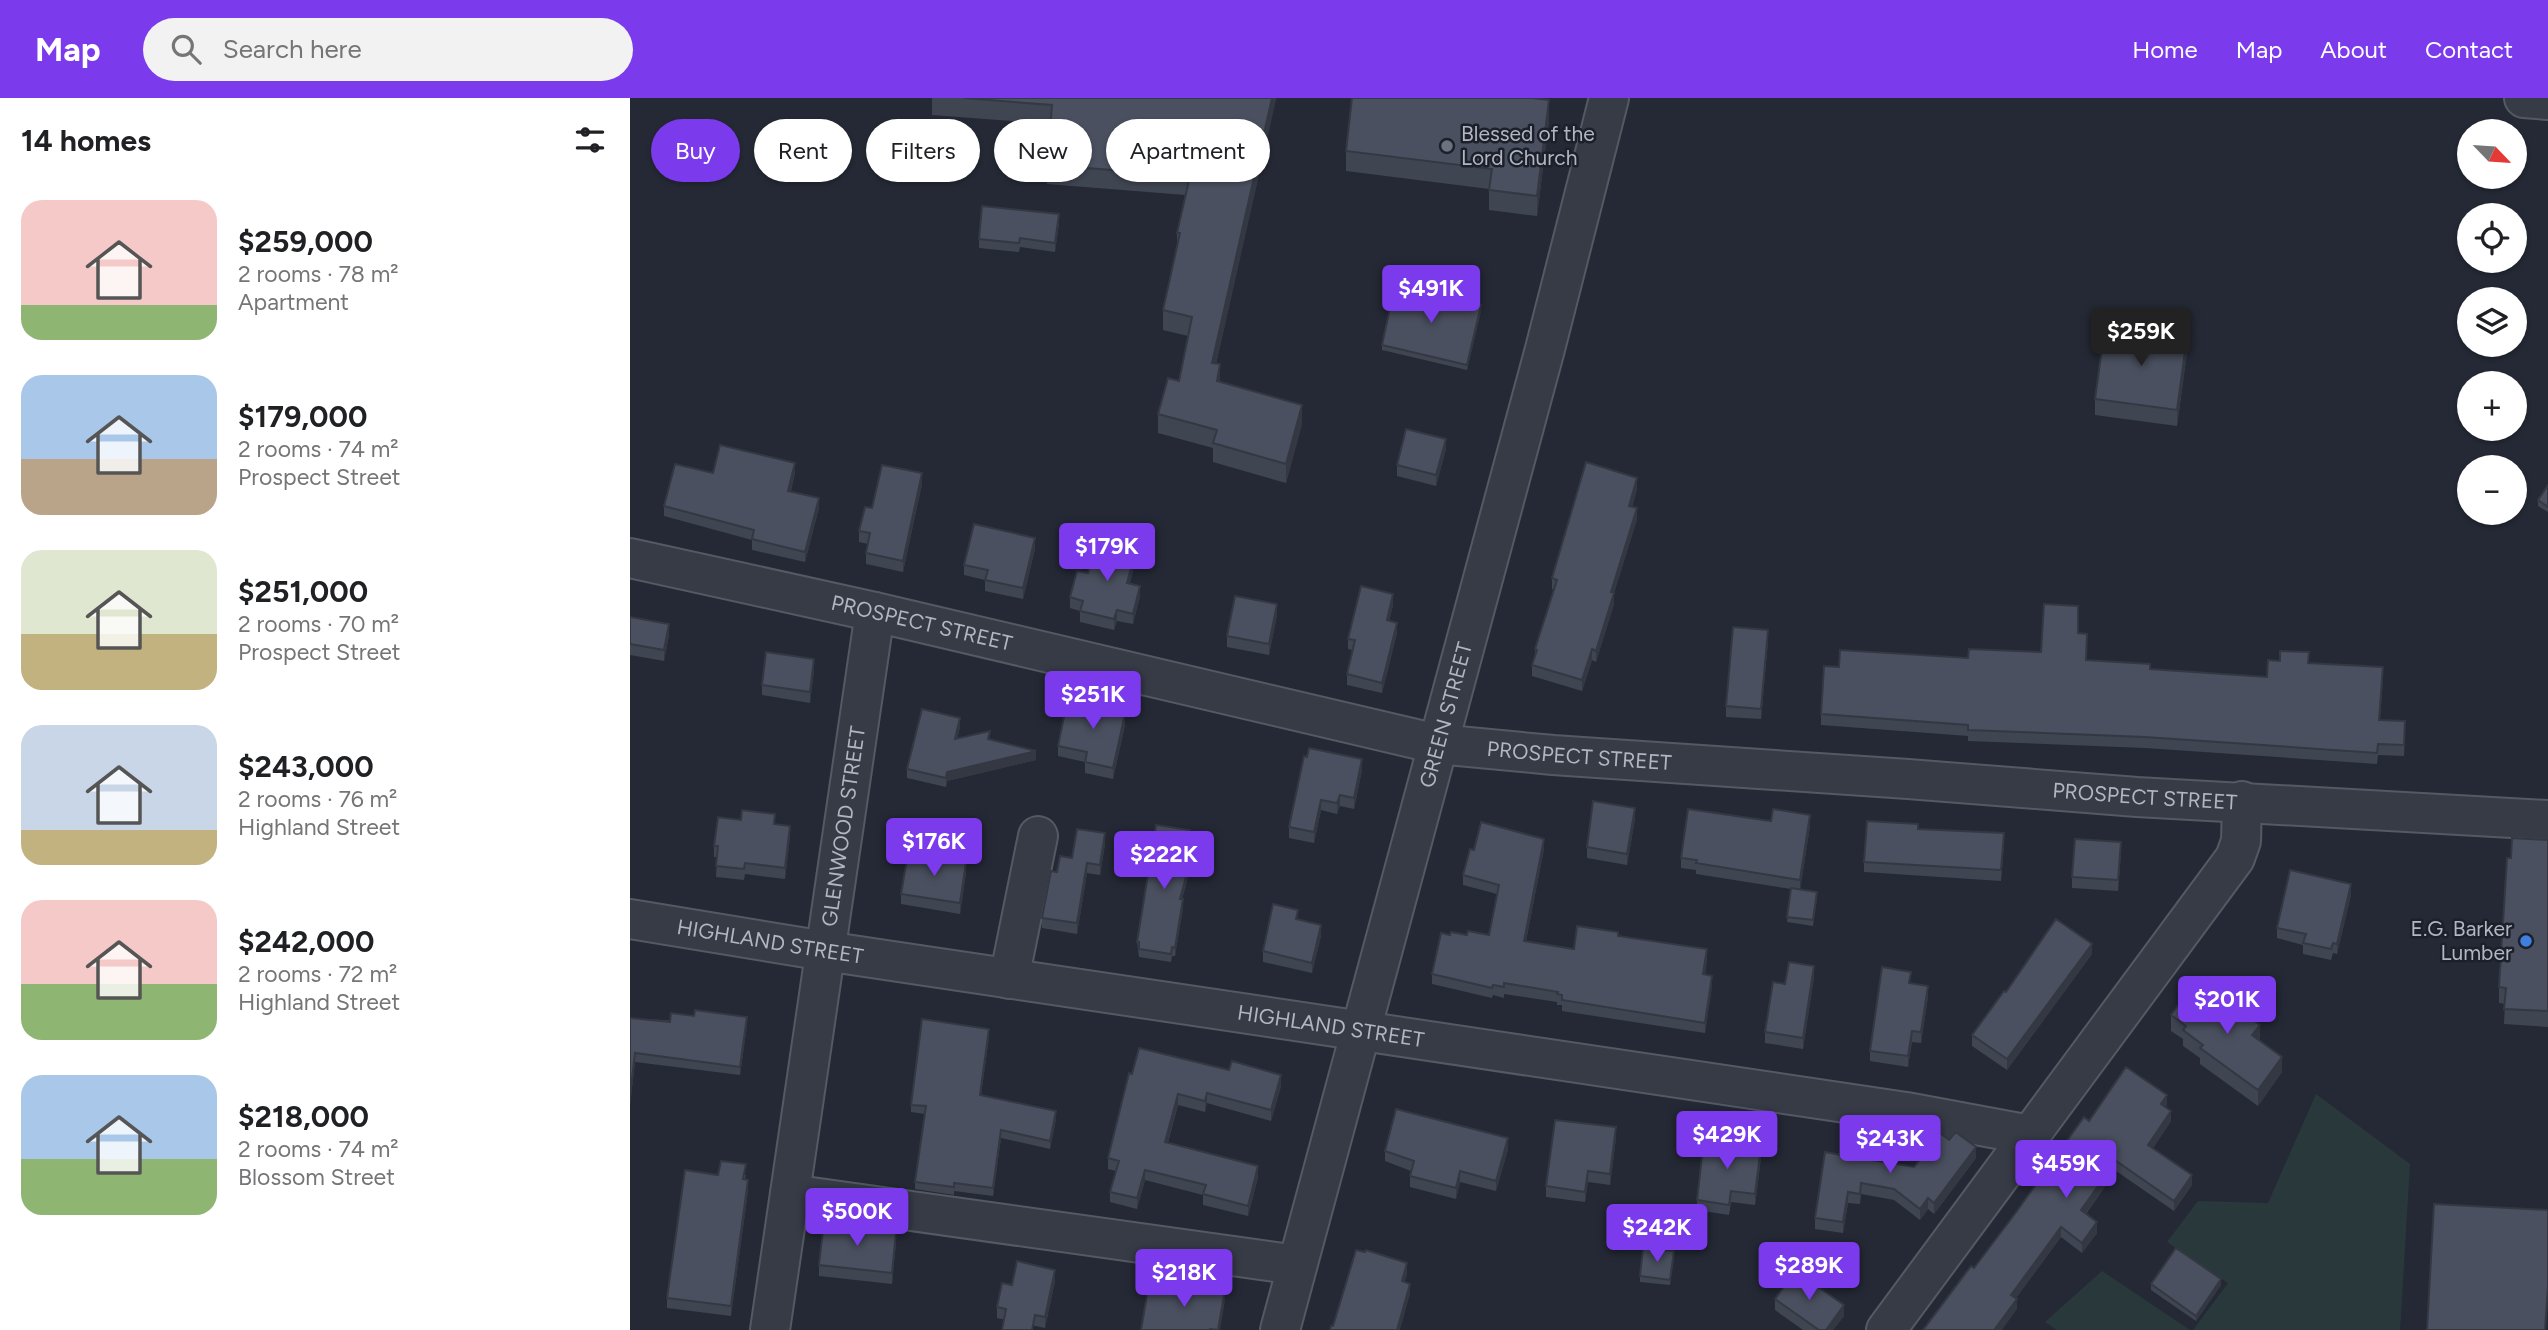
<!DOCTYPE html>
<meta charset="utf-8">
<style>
:root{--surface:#fff;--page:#f2f2f2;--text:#202124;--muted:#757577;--accent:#7c3aed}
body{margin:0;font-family:Figtree,sans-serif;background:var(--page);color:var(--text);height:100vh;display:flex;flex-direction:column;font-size:26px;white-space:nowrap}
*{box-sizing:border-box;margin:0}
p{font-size:23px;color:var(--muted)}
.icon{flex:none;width:38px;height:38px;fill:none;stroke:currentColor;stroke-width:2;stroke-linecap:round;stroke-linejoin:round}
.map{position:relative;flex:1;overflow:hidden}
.details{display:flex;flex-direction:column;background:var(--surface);width:630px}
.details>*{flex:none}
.hud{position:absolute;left:21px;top:21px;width:665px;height:63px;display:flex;gap:14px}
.needle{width:46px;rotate:115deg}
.controls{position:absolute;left:1827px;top:21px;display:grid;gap:14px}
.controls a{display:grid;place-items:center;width:70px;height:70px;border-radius:50%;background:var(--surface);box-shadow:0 2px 5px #0004;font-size:35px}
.price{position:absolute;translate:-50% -60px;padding:0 16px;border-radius:7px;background:var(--accent);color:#fff;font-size:23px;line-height:46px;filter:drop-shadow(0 2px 4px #0008)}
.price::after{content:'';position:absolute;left:50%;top:42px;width:21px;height:16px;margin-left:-10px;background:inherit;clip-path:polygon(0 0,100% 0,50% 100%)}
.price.current{background:#222;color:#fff}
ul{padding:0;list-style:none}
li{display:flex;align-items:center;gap:21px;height:175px;padding:0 21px}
li span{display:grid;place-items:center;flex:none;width:196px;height:140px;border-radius:21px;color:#555}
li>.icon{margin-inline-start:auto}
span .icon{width:84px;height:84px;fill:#fffc;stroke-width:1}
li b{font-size:30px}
h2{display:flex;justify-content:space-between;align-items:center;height:84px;padding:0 21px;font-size:30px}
.pill{padding:0 24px;border-radius:32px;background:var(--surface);box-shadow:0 2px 5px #0004;font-size:24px;line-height:63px}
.pill.current{background:var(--accent);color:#fff}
header{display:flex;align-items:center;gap:42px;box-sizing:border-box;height:98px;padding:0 35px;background:var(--accent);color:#fff}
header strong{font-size:33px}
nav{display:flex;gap:38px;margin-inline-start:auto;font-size:24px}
.search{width:490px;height:63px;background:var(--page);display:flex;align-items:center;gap:18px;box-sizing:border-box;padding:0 24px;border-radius:38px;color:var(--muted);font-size:26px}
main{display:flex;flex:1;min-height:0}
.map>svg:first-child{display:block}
.green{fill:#29393b}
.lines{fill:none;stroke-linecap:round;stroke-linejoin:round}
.minor-casing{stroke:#545964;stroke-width:42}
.minor{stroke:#373b46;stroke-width:38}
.wall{fill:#404552}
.shaded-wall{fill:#343842}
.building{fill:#4a505f;stroke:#343842;stroke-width:2}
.worship-dot{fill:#6b7280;stroke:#1c202b;stroke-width:2.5}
.shop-dot{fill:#3f7fe0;stroke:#1c202b;stroke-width:2.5}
.labels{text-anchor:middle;stroke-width:5;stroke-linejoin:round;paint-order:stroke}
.poi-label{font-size:21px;fill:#b1b6c2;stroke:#1c202b;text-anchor:start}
.street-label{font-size:21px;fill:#b1b6c2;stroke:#1c202b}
</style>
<header>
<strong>Map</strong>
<div class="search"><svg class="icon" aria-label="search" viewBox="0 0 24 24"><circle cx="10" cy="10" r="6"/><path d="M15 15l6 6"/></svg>Search here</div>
<nav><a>Home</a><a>Map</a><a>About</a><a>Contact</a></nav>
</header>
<main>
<section class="details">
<h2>14 homes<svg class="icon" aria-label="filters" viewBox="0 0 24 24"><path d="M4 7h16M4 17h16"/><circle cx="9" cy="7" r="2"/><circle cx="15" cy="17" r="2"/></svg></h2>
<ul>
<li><span style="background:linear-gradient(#f6c9c9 75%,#8fb573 0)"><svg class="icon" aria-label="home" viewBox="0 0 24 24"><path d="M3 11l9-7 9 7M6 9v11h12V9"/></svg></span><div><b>$259,000</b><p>2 rooms · 78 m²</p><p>Apartment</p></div></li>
<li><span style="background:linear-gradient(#a9c7e8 60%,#b9a48a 0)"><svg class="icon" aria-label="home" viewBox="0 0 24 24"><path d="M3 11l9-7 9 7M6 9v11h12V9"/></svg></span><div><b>$179,000</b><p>2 rooms · 74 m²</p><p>Prospect Street</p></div></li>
<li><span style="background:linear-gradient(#dfe7d0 60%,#c2b280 0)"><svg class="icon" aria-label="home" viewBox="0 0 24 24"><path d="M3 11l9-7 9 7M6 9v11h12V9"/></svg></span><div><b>$251,000</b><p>2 rooms · 70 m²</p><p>Prospect Street</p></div></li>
<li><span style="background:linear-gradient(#c9d6e8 75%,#c2b280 0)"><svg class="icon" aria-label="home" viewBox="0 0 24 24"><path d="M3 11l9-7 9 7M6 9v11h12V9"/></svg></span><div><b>$243,000</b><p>2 rooms · 76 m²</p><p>Highland Street</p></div></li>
<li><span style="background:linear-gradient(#f6c9c9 60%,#8fb573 0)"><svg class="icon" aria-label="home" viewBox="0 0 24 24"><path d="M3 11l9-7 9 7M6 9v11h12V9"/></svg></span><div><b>$242,000</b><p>2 rooms · 72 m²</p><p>Highland Street</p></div></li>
<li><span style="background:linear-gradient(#a9c7e8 60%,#8fb573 0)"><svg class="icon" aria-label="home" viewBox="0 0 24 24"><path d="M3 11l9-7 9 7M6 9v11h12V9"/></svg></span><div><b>$218,000</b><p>2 rooms · 74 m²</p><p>Blossom Street</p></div></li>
</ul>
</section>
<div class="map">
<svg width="1918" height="1232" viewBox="0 0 1918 1232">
<rect width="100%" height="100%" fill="#242935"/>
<path class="green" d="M1686,996L1780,1066L1770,1232H1563L1598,1185L1537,1144L1568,1103L1638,1105Z
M1472,1173L1560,1232H1427L1415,1224Z"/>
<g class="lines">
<defs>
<g id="minor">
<path d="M1894,0L1918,2"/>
<path id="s1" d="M0,460L245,514L807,646L923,657L1278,681L1507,699L1918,722"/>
<path id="s2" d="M0,821L195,853L1276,1014L1400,1037"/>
<path d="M379,881L408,738"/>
<path d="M160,1096L667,1167"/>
<path id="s3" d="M140,1232L245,514"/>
<path id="s4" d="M650,1232L915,251L979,0"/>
<path d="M1256,1232L1605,760L1611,743L1612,703"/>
</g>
</defs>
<use href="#minor" class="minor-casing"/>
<use href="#minor" class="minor"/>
</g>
<path class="wall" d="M302,0H646L586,266L590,284L672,326L656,385L583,364V350L528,335V316L549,283L558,238L533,232V212L547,150V135L555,97L417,86V67L420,26L302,17Z
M919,22L907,118L859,112V91L716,73V53Z
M429,125L425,154L390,149L389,154L349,150V141Z
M851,213L837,272L752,252V247Z
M1557,255L1547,328L1465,317V301Z
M816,351L806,388L767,378V367Z
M83,375H165L161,393L189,410L175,464L122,452V442L34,418V408Z
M292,386L273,474L236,466V455L238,446L229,444V433L242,410Z
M1918,387V414L1908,408V402Z
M1007,391L1002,409L1007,421L984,495V506L966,564L962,562L952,593L902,578V567L905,560V551L924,492L922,491V480Z
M405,451L393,501L355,493V482L334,477V467Z
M505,465L500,485L510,498L503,526L487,523L484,532L450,524V513L440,510V499L458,475Z
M763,507L759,523L767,535L752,595L717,587V576L722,552L718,551V541Z
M647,517L639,557L597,549V538Z
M0,519L39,537L34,563L0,557Z
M1448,535L1457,562L1520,571L1637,579L1679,565L1753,580L1750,622L1775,634L1774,658L1748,657L1747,666L1515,650L1338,643V638L1191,627V616L1209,569L1338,560L1411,554Z
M1138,543L1131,621L1096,619V608Z
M184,572L180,605L132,597V587Z
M485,614L495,627L483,681L455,675V664L428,658V648Z
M330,629L327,641L360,642L406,662L317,683L316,689L277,680V671Z
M674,658L732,672L724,711L710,708L707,716L691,712L684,745L659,740V729Z
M1005,721L997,767L957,760V749Z
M145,726L160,739L155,781L115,776L114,782L86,779L87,759H84V748Z
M1180,728L1170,792L1187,800L1183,828L1157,824L1161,791L1066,776V772L1051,770V760Z
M1288,731L1374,746L1371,783L1234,774V764Z
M560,741L553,770L558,780L552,801L553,810L545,858H542L541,864L509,859L507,844Z
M1918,742V929L1874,926L1875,906L1869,905V889L1881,760Z
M475,746L470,777L457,775L447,836L412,830V820L427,774L442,760Z
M914,751L896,843L944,851L988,838L1077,861L1075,877L1082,888L1075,935L932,913V907H927V904L874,896V900L863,897L862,900L802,886V876L837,837H859L867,796L833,787V777L844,752Z
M1491,755L1488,793L1442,790V779Z
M336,775L330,816L271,806V796Z
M1721,797L1707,856L1703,855L1701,862L1673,856V847L1647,840V830Z
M668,822L691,838L682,875L633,864V853Z
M1462,856L1377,972L1342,948V937L1376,894Z
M1184,879L1173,951L1135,945V934L1155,886Z
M1281,886L1298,899L1291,945L1282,944L1278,969L1240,963V953Z
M1541,917L1630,943L1652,974L1628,1008L1570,966V960L1553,948V941L1541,933Z
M0,920L117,927L110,977L5,964L0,1007Z
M359,939L351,997L426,1021L420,1051L371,1040L363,1098L324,1093V1097L285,1091V1084L295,1016L281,1014V1007Z
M499,975L651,988L641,1023L577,1005L575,1014L548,1007L538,1045L628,1079L618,1118L573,1107V1097L515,1082L507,1111L480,1104V1094L486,1073L478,1071V1060Z
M1537,1007L1536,1009L1541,1023L1523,1050L1562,1087L1544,1113L1486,1073L1456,1116L1467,1135L1452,1155L1431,1139L1386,1200L1387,1211L1344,1170L1459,1023Z
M986,1040L980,1087L958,1084L955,1104L916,1099V1088Z
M1319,1042L1346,1060L1304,1116L1298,1111L1290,1122L1264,1102L1231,1096L1230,1106L1218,1105L1213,1135L1185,1131V1120L1237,1061L1284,1069Z
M878,1051L866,1093L830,1084L826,1101L780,1089V1078L781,1073L755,1063V1053Z
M1131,1060L1125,1107L1101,1104L1099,1117L1067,1112V1102Z
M88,1077H116L115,1081L118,1093L101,1218L37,1210V1200Z
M218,1129L266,1145L262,1186L189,1178V1167Z
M1044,1159L1040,1187L1010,1184V1178Z
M425,1183L415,1230L367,1220V1209L382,1187Z
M1521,1186L1591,1187L1566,1223L1521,1192Z
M1145,1201L1214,1218L1203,1232H1173L1145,1212Z"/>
<path class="shaded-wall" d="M642,0H646V2L582,284V265Z
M919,2V22L907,118V98Z
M429,116V125L425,154V145Z
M851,207V213L837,272V267Z
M1557,239V255L1547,328V312Z
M590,266V286L587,283Z
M672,307V326L656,385V366Z
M816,341V351L806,388V377Z
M165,365V375L158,403V393Z
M292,375V386L273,474V463Z
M1007,380V391L999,418V408Z
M189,400V410L175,464V454Z
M1007,410V421L981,505V494Z
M405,440V451L393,501V490Z
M505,455V465L497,496V485Z
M510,488V498L503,526V516Z
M984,495V506L966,564V553Z
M763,496V507L757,533V522Z
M647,506V517L639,557V546Z
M487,512V523L484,532V521Z
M767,525V535L752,595V585Z
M39,526V537L34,563V552Z
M1138,532V543L1131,621V611Z
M962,551V562L952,593V582Z
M184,561V572L180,605V594Z
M495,616V627L483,681V670Z
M330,620V629L325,650V641Z
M406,653V662L317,683L316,689V680L317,674Z
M732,661V672L724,711V700Z
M710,697V708L707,716V705Z
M691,702V712L684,745V734Z
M1005,710V721L997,767V756Z
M1180,717V728L1170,793V782Z
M160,728V739L155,781V770Z
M560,732V741L551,778V769Z
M475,735V746L470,777V767Z
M914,741V751L894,853V843Z
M336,765V775L330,816V805Z
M457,765V775L447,836V825Z
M558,771V780L550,809V801Z
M1721,786V797L1707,856V846Z
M553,801V810L545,858V850Z
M691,827V838L682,875V865Z
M1462,846V856L1377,972V961Z
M1077,851V861L1073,887V876Z
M1184,868V879L1173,951V940Z
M1082,878V888L1075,935V925Z
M1298,888V899L1291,945V934Z
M117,919V927L110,977V969Z
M1630,927V942L1622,937Z
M359,931V939L350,1005V997Z
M1282,933V944L1278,969V958Z
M5,955V964L0,1007V998Z
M1652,959V974L1628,1008V992Z
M651,977V988L641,1023V1012Z
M577,995V1005L575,1014V1003Z
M548,996V1007L535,1055V1044Z
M1537,997V1007L1531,1016V1006Z
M426,1013V1021L420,1051V1043Z
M1541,1013V1023L1518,1057V1047Z
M986,1029V1040L980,1087V1076Z
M371,1032V1040L363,1098V1090Z
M878,1040V1051L866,1093V1083Z
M1131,1049V1060L1125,1107V1096Z
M1346,1049V1060L1304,1116V1105Z
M1486,1063V1073L1451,1122V1112Z
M628,1068V1079L618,1118V1108Z
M515,1072V1082L507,1111V1100Z
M830,1073V1084L826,1101V1090Z
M958,1073V1084L955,1104V1094Z
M1562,1077V1087L1544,1113V1103Z
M118,1082V1093L101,1218V1208Z
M1218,1094V1105L1213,1135V1124Z
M1298,1100V1111L1290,1122V1111Z
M1467,1124V1135L1452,1155V1145Z
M1431,1129V1139L1381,1207V1197Z
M266,1134V1145L262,1186V1175Z
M777,1165V1176L772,1194V1183Z
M425,1172V1183L415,1230V1219Z
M1591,1181V1187L1566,1223V1218Z
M780,1186V1196L770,1232H767Z
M595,1192V1203L590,1232H588Z
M1387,1201V1211L1372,1232H1364Z
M1214,1207V1218L1203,1232H1196Z"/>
<path class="building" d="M334,0H642L582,265L590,266L587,283L672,307L656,366L583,345L587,332L528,316L538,280L549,283L562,219L533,212L550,135H547L560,78L417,67L422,7Z
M722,0H902L919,2L907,98L859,92L862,71L716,53Z
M352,108L429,116L425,145L390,140L389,145L349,141Z
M765,187L851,207L837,267L752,247Z
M1475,228L1557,239L1547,312L1465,301Z
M776,331L816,341L806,377L767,367Z
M90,347L165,365L158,393L189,400L175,454L122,441L124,432L34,408L45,366L83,375Z
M956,364L1007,380L999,408L1007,410L981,494L984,495L966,553L962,551L952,582L902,567L907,552L905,551L927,482L922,480Z
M252,367L292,375L273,463L236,455L240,435L229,433L235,409L242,410Z
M1918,387V409L1908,402Z
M344,426L405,440L393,490L355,482L358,472L334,467Z
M465,445L505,455L497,485L510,488L503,516L487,512L484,521L450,513L453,503L440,499L447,473L458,475Z
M731,488L763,496L757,522L767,525L752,585L717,576L725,542L718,541Z
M605,498L647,506L639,546L597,538Z
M1414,506L1448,508V535L1457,536L1456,562L1520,566V571L1637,579L1638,562L1650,563V553L1679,554L1678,565L1753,569L1749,622L1775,623L1774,647L1748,646L1747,655L1515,639L1338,632V627L1191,616L1194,568L1209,569L1210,552L1338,560L1339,551L1411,554Z
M0,519L39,526L34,552L0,546Z
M1103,529L1138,532L1131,611L1096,608Z
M136,554L184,561L180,594L132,587Z
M457,601L485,607L484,614L495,616L483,670L455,664L457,654L428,648L437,604L456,608Z
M292,611L330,620L325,641L360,633L358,641L406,653L317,674L316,680L277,671Z
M679,650L732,661L724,700L710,697L707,705L691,702L684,734L659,729L674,658L677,659Z
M963,703L1005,710L997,756L957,749Z
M1058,711L1141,723L1143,711L1180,717L1170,782L1066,765L1067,762L1051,760Z
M112,712L145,716L144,726L160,728L155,770L115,765L114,771L86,768L88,748H84L88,719L111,722Z
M1237,723L1288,726V731L1374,735L1371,772L1234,764Z
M851,724L914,741L894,843L944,851L947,828L988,834V838L1077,851L1073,876L1082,878L1075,925L932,902V897L927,896L928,894L874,885V889L863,887L862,890L802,876L811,835L820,837L821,834L837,837L838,833L859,837L869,787L833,777L840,751L844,752Z
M526,727L560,732L551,769L558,771L550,801H553L545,850L542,849L541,856L509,851V844H507Z
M447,731L475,735L470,767L457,765L447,825L412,820L421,773L427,774L430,758L442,760Z
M1882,740L1918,742V913L1874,911L1876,890L1869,889L1877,760H1881Z
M1445,741L1491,744L1488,782L1442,779Z
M278,755L336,765L330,805L271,796Z
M1660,772L1721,786L1707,846L1703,845L1701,851L1673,845L1676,836L1647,830Z
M1161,790L1187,794L1183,822L1157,819Z
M643,806L668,812L666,821L691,827L682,865L633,853Z
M1426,821L1462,846L1377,961L1342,937L1374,893L1376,894Z
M1159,864L1184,868L1173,940L1135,934L1143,884L1155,886Z
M1252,869L1281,874L1279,885L1298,888L1291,934L1282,933L1278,958L1240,953Z
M1562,888L1577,898L1581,892L1630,927L1622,937L1652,959L1628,992L1570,950L1573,947L1553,932L1556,928L1541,917Z
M65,912L117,919L110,969L5,955L0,998V920L40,924L41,915L64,918Z
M292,921L359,931L350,997L426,1013L420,1043L371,1032L363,1090L324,1085V1089L285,1084L296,1008L281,1007Z
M509,950L599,972L602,963L651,977L641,1012L577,995L575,1003L548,996L535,1044L628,1068L618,1108L573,1096L576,1087L515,1072L507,1100L480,1094L489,1063L478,1060L499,975L502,976Z
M1496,969L1537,997L1531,1006L1541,1013L1518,1047L1562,1077L1544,1103L1486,1063L1451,1112L1467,1124L1452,1145L1431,1129L1381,1197L1387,1201L1364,1232H1293L1341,1168L1344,1170L1387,1113L1454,1019L1459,1023Z
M766,1011L878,1040L866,1083L830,1073L826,1090L780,1078L784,1063L755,1053Z
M925,1022L986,1029L980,1076L958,1073L955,1094L916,1088Z
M1310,1035L1319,1042L1325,1035H1327L1346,1049L1304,1105L1298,1100L1290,1111L1264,1091L1231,1085L1230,1096L1218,1094L1213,1124L1185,1120L1195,1054L1211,1057L1212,1047L1237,1051L1235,1061L1284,1069Z
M1074,1042L1131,1049L1125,1096L1101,1093L1099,1107L1067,1102Z
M91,1063L116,1066L113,1081L118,1082L101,1208L37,1200L55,1072L88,1077Z
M1804,1106L1918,1112V1188L1915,1232H1797Z
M194,1123L218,1126V1129L266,1134L262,1175L189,1167Z
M1013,1150L1044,1153L1040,1182L1010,1178Z
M1546,1150L1591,1181L1566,1218L1521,1186Z
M726,1152L735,1154L736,1152L777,1165L772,1183L780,1186L767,1232H700L701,1228H703Z
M387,1163L425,1172L415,1219L405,1217L402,1232H372L376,1211L367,1209L372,1185L382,1187Z
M1165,1173L1214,1207L1196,1232H1189L1145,1201Z
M549,1184L595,1192L588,1232L580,1231L579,1232H511L518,1191L547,1196Z"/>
<circle class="worship-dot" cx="817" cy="48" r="7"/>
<circle class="shop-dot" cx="1896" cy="843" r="7"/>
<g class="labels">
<g class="poi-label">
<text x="831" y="43">Blessed of the<tspan x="831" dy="24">Lord Church</tspan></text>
<text x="1882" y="838" text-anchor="end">E.G. Barker<tspan x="1882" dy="24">Lumber</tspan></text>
</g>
<g class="street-label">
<text dy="7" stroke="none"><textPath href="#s1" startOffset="299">PROSPECT STREET</textPath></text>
<text dy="7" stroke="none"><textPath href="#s4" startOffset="637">GREEN STREET</textPath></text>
<text dy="7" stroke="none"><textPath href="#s1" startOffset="971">PROSPECT STREET</textPath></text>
<text dy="7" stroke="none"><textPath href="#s1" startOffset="1538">PROSPECT STREET</textPath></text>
<text dy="7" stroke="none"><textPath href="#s3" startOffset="509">GLENWOOD STREET</textPath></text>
<text dy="7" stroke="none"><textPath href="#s2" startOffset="142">HIGHLAND STREET</textPath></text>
<text dy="7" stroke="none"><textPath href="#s2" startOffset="709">HIGHLAND STREET</textPath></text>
</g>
</g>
</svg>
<div class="controls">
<a><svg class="needle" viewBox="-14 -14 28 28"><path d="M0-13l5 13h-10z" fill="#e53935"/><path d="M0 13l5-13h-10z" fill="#757577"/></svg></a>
<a><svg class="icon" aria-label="locate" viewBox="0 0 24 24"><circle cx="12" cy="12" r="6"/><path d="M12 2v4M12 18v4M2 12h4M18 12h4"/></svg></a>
<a><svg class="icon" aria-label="layers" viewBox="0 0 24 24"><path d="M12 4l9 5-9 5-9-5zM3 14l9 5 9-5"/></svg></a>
<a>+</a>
<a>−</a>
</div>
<b class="price" style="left:801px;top:227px">$491K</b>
<b class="price current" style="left:1511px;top:270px">$259K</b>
<b class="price" style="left:477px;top:485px">$179K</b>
<b class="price" style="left:463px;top:633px">$251K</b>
<b class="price" style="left:304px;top:780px">$176K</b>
<b class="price" style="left:534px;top:793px">$222K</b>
<b class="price" style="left:1597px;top:938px">$201K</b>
<b class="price" style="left:1097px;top:1073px">$429K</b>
<b class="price" style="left:1260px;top:1077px">$243K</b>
<b class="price" style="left:1436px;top:1102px">$459K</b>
<b class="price" style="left:227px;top:1150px">$500K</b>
<b class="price" style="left:1027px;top:1166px">$242K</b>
<b class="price" style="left:1179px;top:1204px">$289K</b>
<b class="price" style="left:554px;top:1211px">$218K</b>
<div class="hud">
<a class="pill current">Buy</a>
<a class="pill">Rent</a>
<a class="pill">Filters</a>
<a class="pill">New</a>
<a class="pill">Apartment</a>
</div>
</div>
</main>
